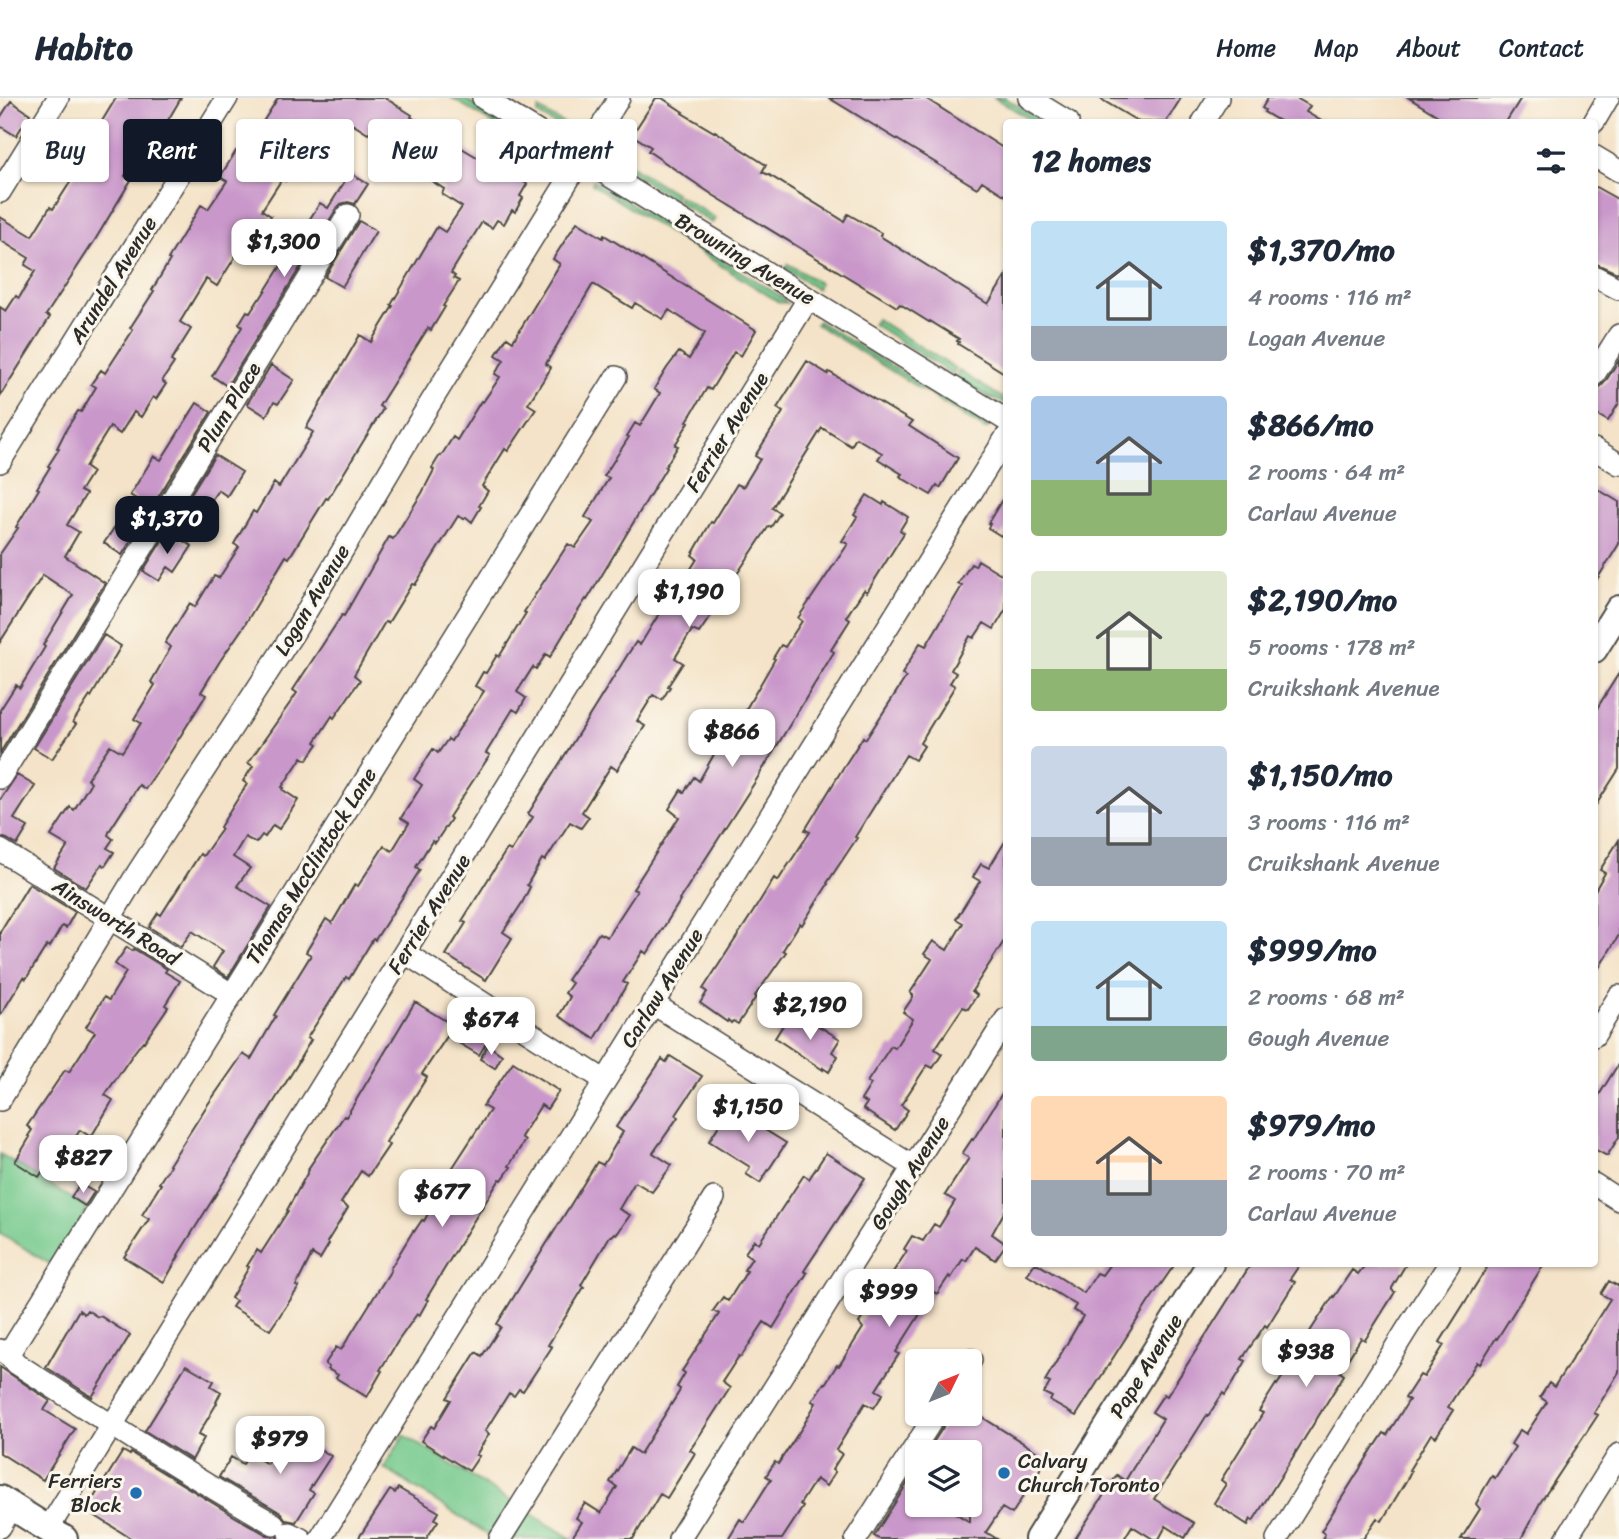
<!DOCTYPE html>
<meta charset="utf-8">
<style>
:root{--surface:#fff;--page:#f2f2f3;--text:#1f2937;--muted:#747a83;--line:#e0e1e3;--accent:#111827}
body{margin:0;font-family:Sriracha,sans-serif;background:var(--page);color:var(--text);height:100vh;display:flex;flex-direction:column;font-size:26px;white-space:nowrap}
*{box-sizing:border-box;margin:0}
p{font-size:23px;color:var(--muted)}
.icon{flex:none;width:38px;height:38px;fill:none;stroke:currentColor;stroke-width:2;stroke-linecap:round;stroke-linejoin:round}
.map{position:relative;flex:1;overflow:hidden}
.drawer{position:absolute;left:1003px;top:21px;width:595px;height:1148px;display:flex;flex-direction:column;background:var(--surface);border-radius:7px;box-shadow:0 2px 5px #0004}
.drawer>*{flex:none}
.guide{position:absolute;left:21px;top:21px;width:665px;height:63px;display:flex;gap:14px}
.needle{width:46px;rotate:47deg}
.fabs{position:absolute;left:905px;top:1251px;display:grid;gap:14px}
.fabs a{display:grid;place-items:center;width:77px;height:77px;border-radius:7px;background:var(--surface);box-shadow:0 2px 5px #0004;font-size:35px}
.price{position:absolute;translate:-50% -60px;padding:0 16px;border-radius:14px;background:#fff;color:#222;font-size:23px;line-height:46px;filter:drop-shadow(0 2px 4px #0008)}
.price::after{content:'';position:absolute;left:50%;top:42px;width:21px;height:16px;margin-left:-10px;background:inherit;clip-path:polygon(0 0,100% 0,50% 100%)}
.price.current{background:var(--accent);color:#fff}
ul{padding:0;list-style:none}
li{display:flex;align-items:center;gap:21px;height:175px;padding:0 28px}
li span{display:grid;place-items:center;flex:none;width:196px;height:140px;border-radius:7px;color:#555}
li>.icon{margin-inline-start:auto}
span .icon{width:84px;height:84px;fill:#fffc;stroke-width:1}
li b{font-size:30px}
h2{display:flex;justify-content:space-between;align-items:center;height:84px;padding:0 28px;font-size:30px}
.tag{padding:0 24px;border-radius:7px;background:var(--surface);box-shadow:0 2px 5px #0004;font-size:24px;line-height:63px}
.tag.current{background:var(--accent);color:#fff}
header{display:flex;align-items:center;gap:42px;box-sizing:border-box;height:98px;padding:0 35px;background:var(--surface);border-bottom:2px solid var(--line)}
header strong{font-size:33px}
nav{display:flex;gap:38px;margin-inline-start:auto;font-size:24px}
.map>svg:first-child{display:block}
.green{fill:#74c98d;stroke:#507a5c;stroke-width:2}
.building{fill:#c997ca}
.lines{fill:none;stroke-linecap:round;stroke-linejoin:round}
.minor-casing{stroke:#494743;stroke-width:24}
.major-casing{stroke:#494743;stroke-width:30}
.minor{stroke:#fff;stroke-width:21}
.major{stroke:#fff;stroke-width:26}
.poi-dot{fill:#1f6fb2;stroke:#fbf7ec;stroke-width:2.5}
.labels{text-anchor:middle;stroke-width:6;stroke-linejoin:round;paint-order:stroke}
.street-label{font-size:21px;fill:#2b2b2b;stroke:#fbf7ec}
.poi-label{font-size:21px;fill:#2b2b2b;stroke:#fbf7ec;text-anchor:start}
</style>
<header>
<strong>Habito</strong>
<nav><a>Home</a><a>Map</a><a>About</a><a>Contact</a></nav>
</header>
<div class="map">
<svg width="1619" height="1441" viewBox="0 0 1619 1441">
<rect width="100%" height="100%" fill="#fbf7ec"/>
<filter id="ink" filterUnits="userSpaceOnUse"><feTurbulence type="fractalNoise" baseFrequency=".0143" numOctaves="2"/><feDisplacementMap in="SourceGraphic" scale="14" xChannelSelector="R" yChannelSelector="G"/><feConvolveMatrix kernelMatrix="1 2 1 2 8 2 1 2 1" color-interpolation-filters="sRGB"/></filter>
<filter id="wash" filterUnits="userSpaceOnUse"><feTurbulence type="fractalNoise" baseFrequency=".00686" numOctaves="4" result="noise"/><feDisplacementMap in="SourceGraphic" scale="28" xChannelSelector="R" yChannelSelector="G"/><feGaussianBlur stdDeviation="1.57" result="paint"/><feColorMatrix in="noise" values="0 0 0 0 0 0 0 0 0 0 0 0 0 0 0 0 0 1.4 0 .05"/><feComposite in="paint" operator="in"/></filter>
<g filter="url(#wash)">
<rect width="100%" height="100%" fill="#f4e3c8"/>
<path class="green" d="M452,0H463L551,55L556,60L554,63Z
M995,0H1005L1044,24H1035Z
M539,11L572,31L570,35L538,16Z
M612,56L676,96L674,101L607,59Z
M593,82L780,198L787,205L779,204L592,86Z
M679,98L715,120L712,125L677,103Z
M788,166L819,185L817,191L785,171Z
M876,221L956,271L952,276L873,226Z
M818,223L975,319L986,326L988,330L985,331L816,226Z
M959,273L1004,301V305L989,299L955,279Z
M0,1056L88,1110L55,1169L0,1135Z
M404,1337L572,1441H495L384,1370Z"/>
<g id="blocks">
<path class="building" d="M116,0H181L151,51L145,48L143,49L125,78L131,82L95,142L46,217L50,219L0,298V209L6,213L16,198L19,200L35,173L25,167L29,160L0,142V119L32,138L50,109L53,111L76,75L73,74L89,47L88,46Z
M278,0H385L412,17L411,19L450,43L507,77V76L511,78L512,77L527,86L520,98L523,100L515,114L512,112L504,126L497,122L492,130L482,124L451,175L455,178L453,180L459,183L443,208L445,209L431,232L428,230L379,308L383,311L328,401L326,400L289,460L286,458L244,528L220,563L201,594L206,597L168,658L145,691L139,687L110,732L108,737L113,741L107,750L114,754L105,768L102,766L86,790L54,770L68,748L51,738L70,709L74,712L91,684L87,681L110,647L122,654L141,625L134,621L155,587L151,584L171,549L165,545L190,505L195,509L214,478L219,480L239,449L234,446L253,413L256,415L274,385L279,389L313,334L306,330L360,237L371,244L393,208L391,207L437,129L445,134L462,109L442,96L444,91L427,80L430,76L393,53L396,50L371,33L368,36L352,26L350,30L341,25L337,31L327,24L297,68L295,67L285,83L282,81L262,112L271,118L261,135L253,130L217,188L206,181L180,224L191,231L171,263L174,265L162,283L166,286L156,301L153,299L141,319L134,314L120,336L110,329L85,369L92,374L80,393L86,396L67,427L79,434L65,458L105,485L0,655V612L16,587L20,590L45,549L43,547L73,497L43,477L0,544V456L18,430L16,429L39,391L37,390L50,369L48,368L59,351L57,350L67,330L78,313L81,314L96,289L91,286L101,272L105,275L133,232L130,230L154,193L152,192L170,162L168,161L201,107L208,111L227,83L220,79L236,53L240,55L249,40L252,41Z
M656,0H662L683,14L682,15L714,34L715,33L738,48V49L766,67L762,74L769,77L844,123L848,116L881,135L880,138L988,206L1006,178V276L958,246L959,244L957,243L959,241L930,223L929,224L900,206L897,209L713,97L648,53L651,49L632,37Z
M829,0H925L1006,52V98L982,83L977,90Z
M1099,0H1181L1166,24H1139Z
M1268,0H1296L1310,8L1306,14L1323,24H1281L1264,14L1265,12L1262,10Z
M1409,0H1521L1506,24H1448Z
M11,3L30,16L16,38L0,28V20Z
M350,75L368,86L355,106L348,104L341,106L337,110L227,288L212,278L242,229L239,226L247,213L250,215L259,201H260L294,147L292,146L302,129L304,130L320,105L328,110Z
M1594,88L1619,102V173L1617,175L1594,165Z
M359,123L376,133L342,189L325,179Z
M577,124L603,140L604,137L756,232L741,258L734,254L711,292L707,290L687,323L689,324L675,347L678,348L665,369L666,370L587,502L586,501L574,519L550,559L546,556L536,571L533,569L517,594L526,600L518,614L513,611L486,655L490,657L449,719L451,721L435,745L432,743L416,769L420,772L375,842L373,841L349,881L346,879L307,940L311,942L299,962H300L178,1157L179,1158L164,1184L124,1159L149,1121L142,1117L161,1086L159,1085L170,1068L169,1067L206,1009L243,956L251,961L276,918L274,917L311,857L306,854L326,821L332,825L355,786L358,788L384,748L392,753L409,725L401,720L422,687L414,681L433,651L438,655L448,641L451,643L484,593L475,588L483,574L486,575L497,557L499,559L526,515L524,514L568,446L575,450L593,424L585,419L609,380L604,378L629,339L627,338L635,325L640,328L660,295L654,291L667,270L679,254L689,261L705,235L669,212L663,221L635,205L632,210L593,186L547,264L546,266L551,270L528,306L536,311L508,353L505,351L482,388L488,393L479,408L481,409L472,424L466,419L464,421L458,418L415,487L412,486L388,525L385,524L354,577L360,582L334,620L332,618L315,644L318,646L307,662L302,659L282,689L284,690L283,692L298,702L279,731L273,727L265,739L262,737L256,745L245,739L233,759L250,770L237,788L271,809L228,879L213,869L223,853L192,833L181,849L149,829L158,815L161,817L200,756L203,758L222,731L220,729L247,686L243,683L253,668L248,665L297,595L293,592L342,517L344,518L389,439L393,441L422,395L434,372L432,370L440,357L441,358L453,339L457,342L481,303L483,304L500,279L495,276L504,262L496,257L507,239L513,243L560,166L553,161Z
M1619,262V305L1608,323L1594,315V290L1600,289L1605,284Z
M807,263L828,276L829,274L912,324L909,328L958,360L940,390L937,388L931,397L902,380L900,378L902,376L878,361L882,355L856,340L851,348L822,330L772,410L780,415L771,429L769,428L737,476L733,473L731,477L729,476L712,503L718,507L699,535L692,532L675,560L683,565L668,588L670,589L662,602L653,597L637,623L645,628L617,672L611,668L582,714L589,719L581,730L570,724L545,763L542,761L527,787L530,789L522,805L503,834L512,840L486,882L446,857L466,825L462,823L507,751L511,753L533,719L528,716L628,556L636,544L640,547L659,516L653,513L661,500L666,503L667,501L671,503L697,461L692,457L711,424L713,425L737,386L743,389L760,361L755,358L783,314L777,310Z
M271,267L294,282L278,306L274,304L266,318L247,306Z
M197,305L211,314L122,457L104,445L118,424L120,426L136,401L130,397L154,358L161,362Z
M215,357L242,374L227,398L218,392L204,413L187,402Z
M1594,389L1619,404V446L1594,486Z
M1006,395V433L1005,432L1001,438L988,430L990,426L988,425Z
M867,397L883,407L884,404L908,419L900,432L904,435L867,494L864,492L846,519L850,522L831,552L834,554L755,684L679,802L680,803L647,856L643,853L623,884L627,886L595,941L559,918L570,899L565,895L572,885L567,882L599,835L607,839L637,793L633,791L679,719L669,711L681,692L684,694L694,679L699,683L730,628L735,630L775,561L773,560L781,547L785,549L802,523L798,520L848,446L842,443L857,419L854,417Z
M168,433L192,448L175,474L168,469L159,483L143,473Z
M978,462L1006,479V511L994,531L984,525L974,540L970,538L951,572L956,575L950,585L955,588L920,645L924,648L915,662L906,657L855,739L857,740L827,785L828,786L802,827L800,825L783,852L786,854L755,898L756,899L738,926L733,923L731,925L728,922L727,924L700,905L707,894L703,891L753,814L774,780L778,783L783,775L810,734L805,732L843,670L863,639L866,641L906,579L902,576L920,545L926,548L962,488L958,486L971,466L975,468Z
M104,537L121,548L91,599L90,598L73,624L76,626L52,661L34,650Z
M1619,575V671L1594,710V615Z
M17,677L35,688L14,721L28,729L17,747L7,741L0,739V702Z
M1006,742V840L972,893L977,897L968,911L963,909L935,951L942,956L933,970L927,967L901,1007L908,1012L895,1032L863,1011L867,1005L861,1002L871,986L867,984L891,948L895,950L913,921L903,914L913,899V897L910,895L932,861L924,856L933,843L947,852L963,825L956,821L980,783L973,779L981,766L989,770Z
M1619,742V837L1594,878V794L1605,775L1600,772Z
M29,786L75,814L66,830L62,828L50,849L47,847L26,881L24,879L0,918V834Z
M127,849L132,853L134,851L167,871L165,874L180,883L165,907L168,909L144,944L143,943L133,956L105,997L113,1002L91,1039L80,1032L65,1055L58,1050L39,1079L15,1064L30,1039L28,1038L32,1032L27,1028L65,972L69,974L95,934L86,929L104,899L109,902L126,874L115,866Z
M415,904L454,928L422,976L427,979L386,1044L389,1047L368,1078L361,1073L341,1105L348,1110L327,1144L329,1146L320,1161L312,1156L296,1188L299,1189L270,1232L232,1209L236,1203L231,1200L249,1169L247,1168L257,1152L261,1155L288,1113L287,1112L309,1072L308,1071L344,1018L346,1019Z
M790,916L809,928L812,924L840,941L832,954L838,958L829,974L823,970V972L775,940Z
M465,929L488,942L479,957L457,944Z
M488,947L502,957L495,970L480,961Z
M670,958L702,978L676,1017L678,1019L653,1055L672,1067L652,1094L635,1084L619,1111L630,1117L617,1136L615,1135L612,1138H610L581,1187L584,1189L548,1247L552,1249L523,1293L519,1291L514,1298L509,1295L485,1333L489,1336L476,1357L479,1358L469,1373L421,1343L431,1328L434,1330L451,1302L447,1300L476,1254L482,1258L501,1229L497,1226L597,1064L603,1067L623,1034L616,1029L662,961L666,964Z
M513,964L559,993L547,1011L541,1007L521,1039L525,1042L509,1068L511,1069L502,1082L500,1081L476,1119L426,1201L428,1202L419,1218L417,1216L398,1243L380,1272L382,1273L367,1299L336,1280L338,1277L328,1271L329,1269L325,1266L336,1249L341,1252L391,1172L390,1171L413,1133L414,1134L422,1122L424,1123L446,1085L444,1083L490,1012L483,1008Z
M1619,965V1039L1607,1058L1594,1051V1005Z
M1006,989V1111L992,1136L1006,1146L995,1162L975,1149L966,1163L963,1161L951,1180L949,1178L937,1196L934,1194L896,1254L899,1256L876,1292L883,1296L874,1310L865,1305L836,1352L842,1356L832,1372L835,1374L826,1388L816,1381L800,1406L803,1409L782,1441H728L740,1421L744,1424L771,1381L766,1378L775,1364L778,1366L803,1328L816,1305L812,1303L824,1285L825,1286L837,1267L839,1268L863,1230L859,1225L907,1153L904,1151L912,1138L923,1143L934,1126L939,1129L955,1103L945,1097L969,1060L962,1056L972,1041L973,1042Z
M730,1010L786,1045L760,1085L746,1076L750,1069L709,1043Z
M826,1055L865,1080L804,1173L807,1175L773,1230L764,1224L741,1259L739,1258L722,1284L730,1290L696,1343L690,1352L695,1355L667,1400L660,1396L633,1441H571L582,1424L576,1420L585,1405L601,1415L617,1389L610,1384L631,1350L640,1356L679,1294L680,1291L677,1289L685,1275L682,1273L719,1216L713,1213L723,1199L728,1203L747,1173L744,1172L752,1160L745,1155L754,1142L759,1145L804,1077L809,1081Z
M80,1086L94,1094L85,1108L71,1099Z
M1034,1166H1038L1084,1195L1097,1175L1102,1177L1110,1166H1175L1148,1205L1076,1318L1050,1303L1052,1299L1044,1295L1050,1285L1045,1283L1083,1218L1073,1212L1076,1207L1027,1177Z
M1251,1166H1300L1290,1181L1295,1184L1267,1229L1265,1227L1242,1261L1246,1263L1239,1275L1225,1297L1223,1295L1208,1318L1207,1317L1154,1401L1194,1425L1185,1440L1166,1428L1159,1441H1153L1132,1428L1124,1441H1075L1117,1377L1125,1383L1163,1321L1152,1314L1164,1296L1167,1298Z
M1366,1166H1406L1392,1190V1192L1395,1194L1365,1242L1361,1240L1353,1253L1340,1274L1344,1277L1253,1423L1251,1421L1248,1427L1214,1405L1226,1386L1221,1382L1263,1315L1259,1313L1276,1286L1277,1287L1296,1259L1311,1232L1333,1198L1334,1199L1352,1172L1358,1176Z
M1489,1166H1544L1497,1241L1496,1240L1480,1266L1477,1264L1448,1309L1453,1312L1436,1339L1431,1336L1409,1372L1411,1373L1406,1383L1382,1423L1377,1420L1363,1441H1322L1325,1436L1321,1433L1375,1347H1376L1384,1335L1387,1337L1409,1302L1405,1300L1420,1277L1424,1279L1444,1247L1440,1244Z
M1609,1183L1618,1188L1619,1186V1274L1594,1315L1598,1317L1540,1405L1521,1441H1461L1480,1411L1476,1406L1484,1391L1492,1378L1495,1380L1515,1349L1511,1346L1520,1332L1526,1336L1547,1304L1540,1299L1549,1285L1554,1289L1610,1201L1601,1196Z
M79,1212L84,1216L87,1212L98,1219L100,1218L130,1237L92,1299L46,1269Z
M186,1267L214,1283L211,1288L221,1294L216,1304L217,1305L198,1337L204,1340L192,1362L145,1333Z
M0,1269L50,1303L44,1312L75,1331L43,1382L0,1355Z
M949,1316H977L1047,1360L1012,1416L1002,1410L986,1434L997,1441H879L874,1438L917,1370V1407H942L970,1424V1354H927L947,1323Z
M290,1332L331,1358L309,1392L314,1395L296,1424L286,1422L281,1415L219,1379L231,1359L243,1366L250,1355L267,1366Z
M123,1353L130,1357L131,1355L234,1418L267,1437L277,1438L278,1441H132L86,1412Z
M398,1390L439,1414L435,1421L438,1423L426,1441H358L390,1392L395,1395Z"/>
</g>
</g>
<g filter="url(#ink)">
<use href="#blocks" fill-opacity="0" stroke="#494743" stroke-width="2"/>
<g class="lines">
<defs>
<path id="minor" d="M483,0L1006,322
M1029,0L1068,24
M1203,24L1218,0
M1594,24L1608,0
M1594,58L1619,73
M0,94L58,0
M1594,178L1619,191
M1594,277L1619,237
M1594,351L1619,366
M0,364L227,0
M0,680L348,117
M0,752L231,896
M405,855L604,982
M652,905L914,1069
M1594,938L1619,898
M0,1002L138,774L296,531L421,320L619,0
M1594,1086L1619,1102
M0,1252L8,1257L17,1266C102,1321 186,1376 274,1426
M8,1257L616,279
M970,1264L971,1262
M0,1429L12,1409
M48,1431L808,201
M289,1435L301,1441
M320,1441L1006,339
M500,1441L714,1100
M679,1441L1006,921
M856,1441L936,1316
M1277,1441L1407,1231L1449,1166
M1566,1441L1619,1356"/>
<path id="major" d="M1594,551L1619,511
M0,1401L64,1441
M1038,1441L1210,1166"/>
</defs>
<use href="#minor" class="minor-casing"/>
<use href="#major" class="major-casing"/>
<use href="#minor" class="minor"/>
<use href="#major" class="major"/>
</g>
</g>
<g class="poi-dot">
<circle cx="1004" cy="1375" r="7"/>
<circle cx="136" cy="1395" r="7"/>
</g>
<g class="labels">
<g class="street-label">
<text transform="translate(745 161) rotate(31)" y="7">Browning Avenue</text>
<text transform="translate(113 182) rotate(-58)" y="7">Arundel Avenue</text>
<text transform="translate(229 309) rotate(-58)" y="7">Plum Place</text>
<text transform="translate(727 334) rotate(-58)" y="7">Ferrier Avenue</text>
<text transform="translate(312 502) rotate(-59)" y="7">Logan Avenue</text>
<text transform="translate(311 768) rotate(-58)" y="7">Thomas McClintock Lane</text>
<text transform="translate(429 816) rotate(-58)" y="7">Ferrier Avenue</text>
<text transform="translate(116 824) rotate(32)" y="7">Ainsworth Road</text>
<text transform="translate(662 890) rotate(-58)" y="7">Carlaw Avenue</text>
<text transform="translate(910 1075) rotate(-58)" y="7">Gough Avenue</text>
<text transform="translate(1146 1268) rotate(-58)" y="7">Pape Avenue</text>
</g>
<g class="poi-label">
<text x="1018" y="1370">Calvary<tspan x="1018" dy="24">Church Toronto</tspan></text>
<text x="122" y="1390" text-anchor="end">Ferriers<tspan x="122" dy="24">Block</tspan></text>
</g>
</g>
</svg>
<div class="fabs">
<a><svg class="needle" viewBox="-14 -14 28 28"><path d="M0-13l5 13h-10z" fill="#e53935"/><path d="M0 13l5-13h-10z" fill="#747a83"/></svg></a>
<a><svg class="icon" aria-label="layers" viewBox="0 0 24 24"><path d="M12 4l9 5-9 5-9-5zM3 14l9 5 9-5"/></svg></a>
</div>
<b class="price" style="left:284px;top:181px">$1,300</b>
<b class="price current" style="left:167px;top:458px">$1,370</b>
<b class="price" style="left:689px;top:531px">$1,190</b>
<b class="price" style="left:732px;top:671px">$866</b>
<b class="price" style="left:810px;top:944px">$2,190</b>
<b class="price" style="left:491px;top:959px">$674</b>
<b class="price" style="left:748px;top:1046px">$1,150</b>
<b class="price" style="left:83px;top:1097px">$827</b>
<b class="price" style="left:442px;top:1131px">$677</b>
<b class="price" style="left:889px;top:1231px">$999</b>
<b class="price" style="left:1306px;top:1291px">$938</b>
<b class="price" style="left:280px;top:1378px">$979</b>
<div class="guide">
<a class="tag">Buy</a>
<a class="tag current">Rent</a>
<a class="tag">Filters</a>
<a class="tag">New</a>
<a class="tag">Apartment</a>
</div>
<section class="drawer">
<h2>12 homes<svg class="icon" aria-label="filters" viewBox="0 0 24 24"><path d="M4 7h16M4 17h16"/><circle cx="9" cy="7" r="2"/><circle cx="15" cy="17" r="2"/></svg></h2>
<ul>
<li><span style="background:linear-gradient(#bfe0f5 75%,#9aa5b1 0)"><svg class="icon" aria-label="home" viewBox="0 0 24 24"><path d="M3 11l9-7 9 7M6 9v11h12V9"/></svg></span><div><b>$1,370/mo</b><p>4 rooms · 116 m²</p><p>Logan Avenue</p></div></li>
<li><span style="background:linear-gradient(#a9c7e8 60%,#8fb573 0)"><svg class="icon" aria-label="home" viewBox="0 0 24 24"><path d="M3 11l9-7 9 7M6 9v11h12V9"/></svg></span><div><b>$866/mo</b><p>2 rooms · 64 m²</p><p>Carlaw Avenue</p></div></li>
<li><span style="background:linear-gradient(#dfe7d0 70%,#8fb573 0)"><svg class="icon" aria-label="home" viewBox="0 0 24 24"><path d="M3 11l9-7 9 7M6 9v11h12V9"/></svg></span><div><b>$2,190/mo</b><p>5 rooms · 178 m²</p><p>Cruikshank Avenue</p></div></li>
<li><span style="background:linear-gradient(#c9d6e8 65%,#9aa5b1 0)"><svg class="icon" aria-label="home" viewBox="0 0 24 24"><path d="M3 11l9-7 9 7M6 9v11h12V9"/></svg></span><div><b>$1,150/mo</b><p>3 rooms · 116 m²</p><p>Cruikshank Avenue</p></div></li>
<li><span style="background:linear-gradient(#bfe0f5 75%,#7fa58c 0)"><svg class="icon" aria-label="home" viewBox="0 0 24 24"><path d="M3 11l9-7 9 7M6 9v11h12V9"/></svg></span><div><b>$999/mo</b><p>2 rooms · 68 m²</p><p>Gough Avenue</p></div></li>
<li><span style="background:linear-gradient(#ffd9b3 60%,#9aa5b1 0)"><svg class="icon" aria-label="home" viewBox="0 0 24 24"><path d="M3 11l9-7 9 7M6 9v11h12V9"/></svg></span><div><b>$979/mo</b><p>2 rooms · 70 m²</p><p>Carlaw Avenue</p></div></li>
</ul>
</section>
</div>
